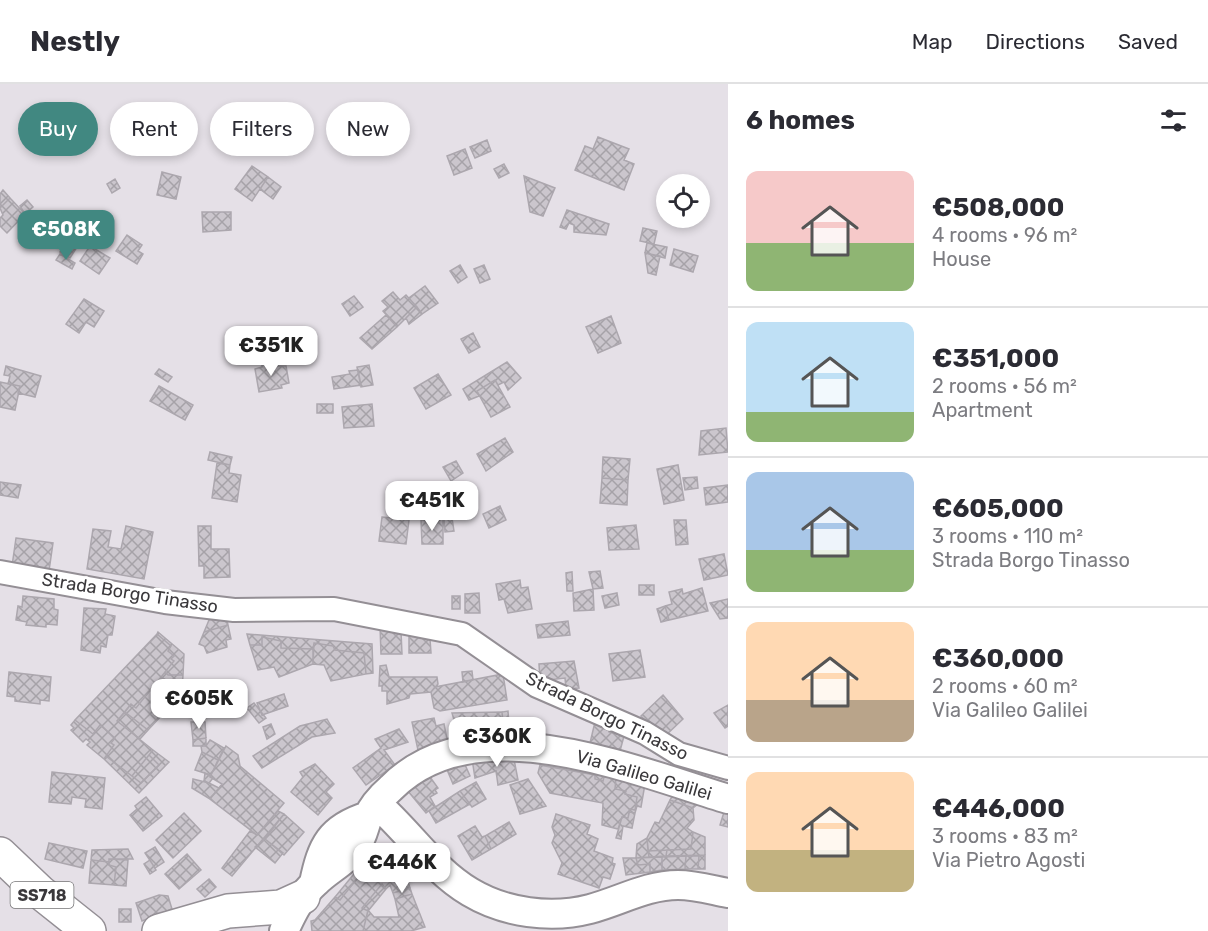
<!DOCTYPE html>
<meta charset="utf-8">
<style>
:root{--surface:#fff;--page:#f2f2f3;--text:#2b2b33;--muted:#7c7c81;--line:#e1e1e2;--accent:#418881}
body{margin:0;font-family:Rubik,sans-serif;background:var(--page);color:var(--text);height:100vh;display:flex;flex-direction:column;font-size:22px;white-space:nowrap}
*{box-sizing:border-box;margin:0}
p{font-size:20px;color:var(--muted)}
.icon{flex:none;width:33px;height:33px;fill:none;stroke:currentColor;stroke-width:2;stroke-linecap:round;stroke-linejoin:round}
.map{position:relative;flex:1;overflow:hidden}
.sheet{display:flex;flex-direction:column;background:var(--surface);width:480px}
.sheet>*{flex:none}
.guide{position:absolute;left:18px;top:18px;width:570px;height:54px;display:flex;gap:12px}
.tools{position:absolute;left:656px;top:90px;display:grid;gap:12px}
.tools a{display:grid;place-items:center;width:54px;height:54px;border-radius:50%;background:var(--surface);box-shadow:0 3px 9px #0003;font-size:30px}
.price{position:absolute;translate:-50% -51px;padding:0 14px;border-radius:12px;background:#fff;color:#222;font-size:20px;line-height:39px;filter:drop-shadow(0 2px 3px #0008)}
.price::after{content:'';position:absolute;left:50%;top:36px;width:18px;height:14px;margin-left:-9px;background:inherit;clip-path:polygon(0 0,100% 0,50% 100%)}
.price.current{background:var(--accent);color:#fff}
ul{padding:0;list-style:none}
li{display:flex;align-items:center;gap:18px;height:150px;padding:0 18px}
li+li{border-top:2px solid var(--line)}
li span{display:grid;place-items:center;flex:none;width:168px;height:120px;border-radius:12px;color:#555}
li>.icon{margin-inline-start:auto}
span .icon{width:72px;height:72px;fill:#fffc;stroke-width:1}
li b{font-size:26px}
h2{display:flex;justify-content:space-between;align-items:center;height:72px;padding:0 18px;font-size:26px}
.tag{padding:0 21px;border-radius:27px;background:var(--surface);box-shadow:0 3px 9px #0003;font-size:21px;line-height:54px}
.tag.current{background:var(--accent);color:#fff}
header{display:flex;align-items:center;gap:36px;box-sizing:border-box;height:84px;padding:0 30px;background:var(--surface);border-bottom:2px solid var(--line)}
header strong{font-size:28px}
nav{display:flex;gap:33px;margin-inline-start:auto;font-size:21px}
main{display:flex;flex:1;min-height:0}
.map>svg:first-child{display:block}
.building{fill:url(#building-cross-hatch);stroke:#aca7ae;stroke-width:1.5}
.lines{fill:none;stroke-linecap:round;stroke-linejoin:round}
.minor-casing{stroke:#948f95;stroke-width:26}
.major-casing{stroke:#948f95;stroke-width:32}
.highway-casing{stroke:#948f95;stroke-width:36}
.minor{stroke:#fff;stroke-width:22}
.major{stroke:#fff;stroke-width:28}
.highway{stroke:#fff;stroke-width:33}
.labels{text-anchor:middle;stroke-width:6;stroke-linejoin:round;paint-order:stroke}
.shield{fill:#fff;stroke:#757476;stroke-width:1.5}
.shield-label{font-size:16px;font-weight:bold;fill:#3a383b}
.street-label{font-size:18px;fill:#3a383b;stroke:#fff}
</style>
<header>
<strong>Nestly</strong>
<nav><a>Map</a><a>Directions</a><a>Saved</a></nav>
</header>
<main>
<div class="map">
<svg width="728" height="847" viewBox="0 0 728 847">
<defs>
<pattern id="building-cross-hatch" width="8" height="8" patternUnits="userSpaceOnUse" patternTransform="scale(1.5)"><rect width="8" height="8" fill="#cbc6cd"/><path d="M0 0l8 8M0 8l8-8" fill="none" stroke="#a6a2a8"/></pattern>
</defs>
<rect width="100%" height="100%" fill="#e5e0e7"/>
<path class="building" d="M137,41L145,46L138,55L131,50Z
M598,53L629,65L624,76L634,80L624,106L575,86L585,62L593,65Z
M487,56L491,67L475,74L470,63Z
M465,65L472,84L454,91L447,72Z
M504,80L509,89L499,94L494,85Z
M252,82L268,93L252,117L235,105Z
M162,88L181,93L176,115L157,111Z
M524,92L555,104L543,132L530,128Z
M268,93L281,103L273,115L260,105Z
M115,95L120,104L112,109L107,100Z
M3,106L10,114L0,124V110Z
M10,114L25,130L7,149L0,142V134L3,131L0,124Z
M27,116L33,123L25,130L20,122Z
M567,126L609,140L606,151L574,148V141L569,139L566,145L560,143Z
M202,128H231V146L203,148Z
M643,144L657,147L654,160L640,157Z
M127,151L142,161L138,167L143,170L137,180L116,167Z
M69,153L79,160L70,174L60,168Z
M647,159L667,163L665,174L645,169Z
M90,162L110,174L99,190L80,177Z
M674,165L698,172L693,188L670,181Z
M645,169L660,172L656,191L648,189Z
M60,170L75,179L72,185L56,176Z
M460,181L467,193L458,199L450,187Z
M484,181L490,195L480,199L474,185Z
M425,202L438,219L422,230L409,214Z
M393,208L400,216L406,211L417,223L397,243L383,227L388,223L382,217Z
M354,212L363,223L350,232L342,220Z
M84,215L104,227L94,243L86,238L79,249L66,240Z
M417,223L422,230L409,240L406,234Z
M386,231L397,243L372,265L360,254Z
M611,232L621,259L598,269L586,243Z
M473,249L480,263L469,269L461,255Z
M271,276L272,282H286L289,299L281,301L282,304L259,308L255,285L262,283V278Z
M507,278L521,294L508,306L504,298L498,301L495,296L477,307L479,312L469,316L463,305Z
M369,281L373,301L361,303L357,283Z
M6,282L41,292L35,313L18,309L20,302L8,300L10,292L4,291Z
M159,285L172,293L168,298L155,290Z
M358,286L361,301L334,305L332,293L350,290L349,287Z
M438,290L451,311L426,325L414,304Z
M495,296L510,323L491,333L477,307Z
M0,298L20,302L15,326L0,323Z
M159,302L193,321L185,336L150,317Z
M317,320H333V329H317Z
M372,320L374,342L344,344L342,323Z
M726,344L728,368L699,371L701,347Z
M505,354L513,368L486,387L477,370Z
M210,368L232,373L230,381L208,376Z
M603,373L630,375L628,396L602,394Z
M456,377L463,389L451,397L443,383Z
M217,379L230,381L229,389L241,391L237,418L212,414Z
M678,381L684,416L664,420L657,385Z
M697,393L698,404L685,406L683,394Z
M602,394L628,396L627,421L600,419Z
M0,398L21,401L18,414L0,411Z
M728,401V418L706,421L704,404Z
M500,422L506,436L489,444L483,430Z
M382,433L409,436L406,460L379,457Z
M452,434L454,447L445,448L444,435Z
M443,435V460H422L421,436Z
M674,436H686L688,460L676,461Z
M636,441L639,465L609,466L607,444Z
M126,442L153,448L144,495L87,485L93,445L111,447L108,463L121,465Z
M198,442H211V465H229L230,493L204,494V482H199Z
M16,454L53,459L49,487L12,482Z
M724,470L728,491L704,496L699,475Z
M600,487L603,504L593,505L589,488Z
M572,488L573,507H567L566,489Z
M520,496L521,504L528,503L532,525L508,529L504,515L499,516L496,500Z
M639,501H654V511H639Z
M702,504L708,527L669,536L665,522L672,520L669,508L682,505L683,510Z
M593,505L594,526L574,527L573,509Z
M479,509L480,529H465V510Z
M617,509L619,521L605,524L602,512Z
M23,512L54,515V525L58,526L57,541L46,540V543L26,541L27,538L16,536L18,522L22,523Z
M452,512H460V525H452Z
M728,515V534L720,535L710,519Z
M665,522L669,536L661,538L657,525Z
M84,524L106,525L105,530L115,532L112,551H108L106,563L101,562L100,569L81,566Z
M226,531L228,541L204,548L209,536Z
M568,537L570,551L538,554L536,541Z
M228,541L231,555L226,556L227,563L207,569L204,562L199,560L204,548Z
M380,542L401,547L402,570H381Z
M158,548L184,570L183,591H168L165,588L174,577L171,575L174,572L168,567L171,562L157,550Z
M409,549L430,555L431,569H409Z
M157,550L171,562L168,567L174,572L171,575L174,577L136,624L131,620L117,637L153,666L132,692L106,672L114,661L111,659L115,654L100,641L93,650L75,636Z
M247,550L372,560L373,589L366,590L364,569L335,566L333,562L314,559L313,565L281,564V557L262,553V561H250Z
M262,553L281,557V564L313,565V580L279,593L274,583L258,586L250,561H262Z
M314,559L333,562L335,566L364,569L366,590L331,597L324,581L313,580Z
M640,566L645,593L613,597L609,570Z
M574,577L579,604L566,605L565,594L540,597L539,580Z
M386,581L389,593H437L438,600L431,608L410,610L409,614L387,620V607H382V602H379L380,582Z
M472,587L473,596L463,598L462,588Z
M9,588L51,593L49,617L40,616V620L15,617V613L7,612Z
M165,588L168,591H183L182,606L161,593Z
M503,590L507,616L440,627L434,624L431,608L435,603Z
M161,593L182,606L181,611L148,646L125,628L131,620L136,624Z
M284,610L288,622L262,631L257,619Z
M663,611L683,635L662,655L641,632Z
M254,619L266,634L259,639L247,624Z
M728,621V642L725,644L714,629Z
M508,627L510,653L460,656L458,650L504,648L502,628Z
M125,628L148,646L140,655L117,637Z
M502,628L504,648L458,650L452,629Z
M434,634L436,642L444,640L448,660L418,666L412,638Z
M327,635L335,649L312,653L262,684L253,672L300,642Z
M75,636L93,650L100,641L115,654L111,659L114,661L104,675L87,661L90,658L86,655L83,658L71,646L74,644L71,641Z
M191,638H205L206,654L193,656Z
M595,638L610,642L609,648L624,652L620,667L590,659Z
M271,640L275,650L267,655L263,643Z
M399,645L408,658L384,666L395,681L366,701L353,684L381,664L375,655Z
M206,654V662H193V656Z
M210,656L224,664L218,676L202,668L201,662H206Z
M226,662L238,671L240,682L284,719L257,751L210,715L222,700L210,693Z
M153,666L169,678L139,709L104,675L106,672L141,699L159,681L149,671Z
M202,668L218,676L211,691L195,686Z
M513,670L518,696L498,701L496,687L475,694L472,675Z
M149,671L159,681L141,699L132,692Z
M462,674L470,692L453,700L445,681Z
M540,678L597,684L616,694L604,693L603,697L595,695V691L540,681Z
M315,680L334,700L326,708L332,714L318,731L291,708L303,693L300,688Z
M540,681L595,691V695L603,697L604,693L616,694L615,705L626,707L625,710L637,713L635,726L630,725L628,734L622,733L618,745L602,741L603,719L550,709L538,689Z
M52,688L105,694L102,725L85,723L86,715L72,713L71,720L49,718Z
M205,689L213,694L209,699L204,697Z
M430,693L438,704L435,706L437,709L430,713L435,722L426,729L407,706Z
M616,694L645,700L641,723L637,722L635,729L629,728L630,725L635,726L637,713L625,710L626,707L615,705Z
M193,695L209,699L219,704L210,715L192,704Z
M528,695L546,722L520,730L510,701Z
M476,698L486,715L472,723L460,707Z
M460,707L470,720L436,739L429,727Z
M673,711L698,720L693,724L670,716Z
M146,713L162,732L143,747L130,731L137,725L135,722Z
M670,716L693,724L694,736L687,744L693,748L691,765L648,767L647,754L655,738L659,739Z
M725,725L728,726V743L720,741Z
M278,727L284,730L232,792L222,784L250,747L257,751Z
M629,728L635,729L632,744L623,742L621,755L616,754L622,733L628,734Z
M184,729L201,747L173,774L156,756Z
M284,730L304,748L284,771L265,755Z
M556,730L590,741L587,750L598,755L594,767L613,774L612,779L615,780L610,795L603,793L599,804L558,790L562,779L552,759L555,751L552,743Z
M509,738L516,750L491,765L485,752Z
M475,742L482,753L485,752L491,765L472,776L458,752Z
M693,748L705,753V771L666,772L667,766L691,765Z
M647,754L649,773L636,774L637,760Z
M265,755L283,769L275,779L255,763Z
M49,759L87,767L83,784L45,775Z
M155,763L164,778L155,784L145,769Z
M128,765L133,775H109V778L91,776L92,766Z
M667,766L666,772L649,773L648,767Z
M382,767L401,772V775H373L340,816L335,813L372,768L382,772Z
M187,770L201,786L179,805L165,790Z
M705,771V785H698L699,772Z
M686,772H699L698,785H685Z
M686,772L685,785L662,786V773Z
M395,773L401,775L410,804L393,809L390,801L386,805L382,800L362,824L368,827L363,847H312L311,837L315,836L335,813L340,816L373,775Z
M662,773V786L650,788V780L638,781L636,774Z
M623,774H636L638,781L650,780V788L626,791Z
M109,775L128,776L126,802L114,801L116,783L109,781Z
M91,776L109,778V781L116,783L114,801L89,799Z
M150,776L156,786L150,790L144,780Z
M209,795L216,803L205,813L197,805Z
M382,800L386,805L368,827L362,824Z
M410,804L412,810L395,815L393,809Z
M412,810L425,843L411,847H363L368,826L374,833H399L395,815Z
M159,811L168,812L172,825L142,837L136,819Z
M119,825H131V838H119Z"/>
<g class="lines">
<defs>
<path id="minor" d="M0,488L165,518L234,526L334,525L462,550L537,602L645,649L679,670L728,684"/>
<path id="major" d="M377,720C410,749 433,786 470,808C505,829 551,835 590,825C620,817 647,801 678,801C695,801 712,806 728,809
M314,799C322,761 330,744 368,732
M284,847C292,829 301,811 316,798C329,785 346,778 356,762C363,753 364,743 368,733C372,723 383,711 391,704C475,619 632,686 728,715"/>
<path id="highway" d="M0,770L40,808L89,847
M159,847L228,827L281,823L303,813"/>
</defs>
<use href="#minor" class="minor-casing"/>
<use href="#major" class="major-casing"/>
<use href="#highway" class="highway-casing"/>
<use href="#minor" class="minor"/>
<use href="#major" class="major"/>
<use href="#highway" class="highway"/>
</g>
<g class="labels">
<rect class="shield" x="10.5" y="798" width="63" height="26" rx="4.5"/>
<g class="shield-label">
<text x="42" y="817">SS718</text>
</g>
<g class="street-label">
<text transform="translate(130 509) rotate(9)" y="6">Strada Borgo Tinasso</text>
<text transform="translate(607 632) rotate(26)" y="6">Strada Borgo Tinasso</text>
<text transform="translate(644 691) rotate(16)" y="6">Via Galileo Galilei</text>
</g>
</g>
</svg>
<div class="tools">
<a><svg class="icon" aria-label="locate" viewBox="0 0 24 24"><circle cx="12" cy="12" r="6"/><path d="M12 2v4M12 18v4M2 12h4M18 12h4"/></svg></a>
</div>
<b class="price current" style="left:66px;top:177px">€508K</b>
<b class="price" style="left:271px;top:293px">€351K</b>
<b class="price" style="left:432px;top:448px">€451K</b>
<b class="price" style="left:199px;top:646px">€605K</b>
<b class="price" style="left:497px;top:684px">€360K</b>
<b class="price" style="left:402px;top:810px">€446K</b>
<div class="guide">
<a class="tag current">Buy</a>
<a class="tag">Rent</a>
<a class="tag">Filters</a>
<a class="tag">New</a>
</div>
</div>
<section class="sheet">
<h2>6 homes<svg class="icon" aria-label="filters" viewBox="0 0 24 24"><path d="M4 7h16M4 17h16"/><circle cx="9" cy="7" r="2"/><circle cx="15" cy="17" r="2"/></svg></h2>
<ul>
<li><span style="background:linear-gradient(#f6c9c9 60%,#8fb573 0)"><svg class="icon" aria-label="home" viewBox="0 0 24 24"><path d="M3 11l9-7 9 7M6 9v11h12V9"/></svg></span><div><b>€508,000</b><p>4 rooms · 96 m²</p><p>House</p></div></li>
<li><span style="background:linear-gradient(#bfe0f5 75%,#8fb573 0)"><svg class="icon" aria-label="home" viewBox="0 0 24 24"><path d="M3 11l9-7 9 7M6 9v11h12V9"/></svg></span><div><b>€351,000</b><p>2 rooms · 56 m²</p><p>Apartment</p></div></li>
<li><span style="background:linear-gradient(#a9c7e8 65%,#8fb573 0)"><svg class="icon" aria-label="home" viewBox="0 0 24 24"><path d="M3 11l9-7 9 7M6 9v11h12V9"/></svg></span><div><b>€605,000</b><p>3 rooms · 110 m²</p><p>Strada Borgo Tinasso</p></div></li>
<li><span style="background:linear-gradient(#ffd9b3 65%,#b9a48a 0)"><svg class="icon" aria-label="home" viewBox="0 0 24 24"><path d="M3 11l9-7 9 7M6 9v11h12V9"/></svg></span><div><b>€360,000</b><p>2 rooms · 60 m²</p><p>Via Galileo Galilei</p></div></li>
<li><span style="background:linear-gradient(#ffd9b3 65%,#c2b280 0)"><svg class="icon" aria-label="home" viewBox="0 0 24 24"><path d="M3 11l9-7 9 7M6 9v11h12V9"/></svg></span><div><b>€446,000</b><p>3 rooms · 83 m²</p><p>Via Pietro Agosti</p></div></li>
</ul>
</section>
</main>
